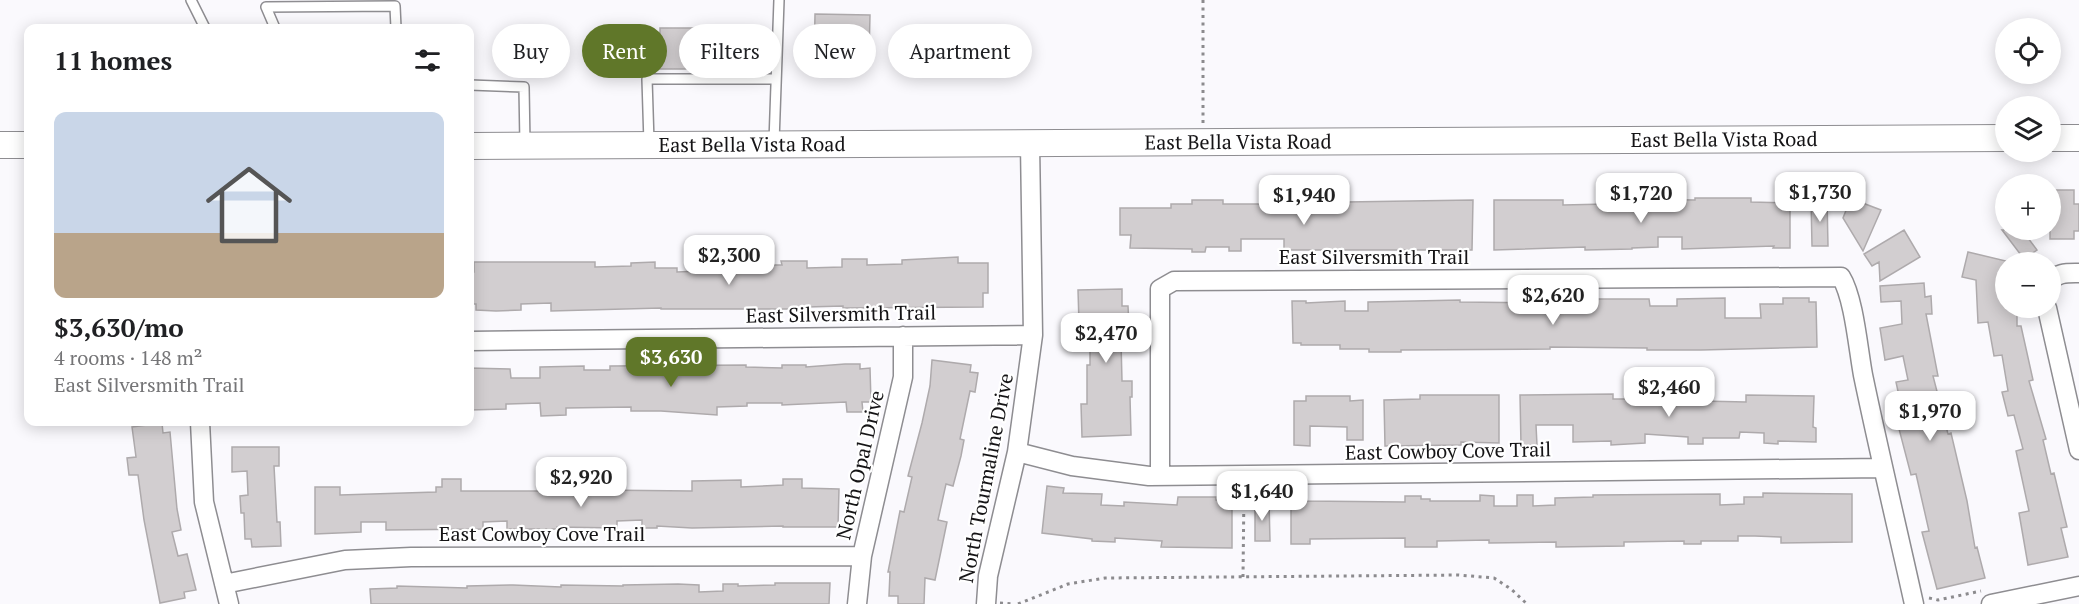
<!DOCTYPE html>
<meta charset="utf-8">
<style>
:root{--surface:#fff;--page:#f2f2f2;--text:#202124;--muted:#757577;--accent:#607729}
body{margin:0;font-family:"PT Serif",serif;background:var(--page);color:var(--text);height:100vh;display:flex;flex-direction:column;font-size:22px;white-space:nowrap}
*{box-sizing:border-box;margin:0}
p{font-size:20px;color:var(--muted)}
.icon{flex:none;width:33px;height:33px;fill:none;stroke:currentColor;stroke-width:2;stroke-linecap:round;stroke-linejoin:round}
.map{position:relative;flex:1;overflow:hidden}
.panel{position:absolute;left:24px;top:24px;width:450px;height:402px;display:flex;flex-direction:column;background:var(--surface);border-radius:12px;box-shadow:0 3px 15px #0003}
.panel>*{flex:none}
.banner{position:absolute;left:492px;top:24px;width:570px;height:54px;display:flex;gap:12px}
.tools{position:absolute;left:1995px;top:18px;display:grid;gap:12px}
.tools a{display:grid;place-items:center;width:66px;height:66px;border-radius:50%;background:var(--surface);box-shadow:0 3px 15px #0003;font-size:30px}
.price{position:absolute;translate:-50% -51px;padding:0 14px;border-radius:12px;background:#fff;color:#222;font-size:20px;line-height:39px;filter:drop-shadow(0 2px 3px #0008)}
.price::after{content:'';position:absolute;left:50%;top:36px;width:18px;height:14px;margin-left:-9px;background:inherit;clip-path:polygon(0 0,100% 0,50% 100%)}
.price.current{background:var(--accent);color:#fff}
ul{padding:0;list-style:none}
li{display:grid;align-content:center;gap:12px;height:318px;padding:0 30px}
li span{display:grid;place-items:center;height:186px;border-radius:12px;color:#555}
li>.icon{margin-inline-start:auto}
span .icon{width:108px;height:108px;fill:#fffc;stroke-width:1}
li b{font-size:26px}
h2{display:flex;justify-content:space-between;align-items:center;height:72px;padding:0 30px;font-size:26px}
.chip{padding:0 21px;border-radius:27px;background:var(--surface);box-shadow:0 3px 15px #0003;font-size:21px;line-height:54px}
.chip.current{background:var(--accent);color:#fff}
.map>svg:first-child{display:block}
.building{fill:#d2ced0;stroke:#aeaaac;stroke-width:1.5}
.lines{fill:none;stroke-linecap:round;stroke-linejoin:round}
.lane-casing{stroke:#8e8d91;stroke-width:12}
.street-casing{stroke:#8e8d91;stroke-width:21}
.secondary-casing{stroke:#8e8d91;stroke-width:28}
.path{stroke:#8c8b8e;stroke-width:3;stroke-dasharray:3 4.5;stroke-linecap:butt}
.lane{stroke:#fff;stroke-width:9}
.street{stroke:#fff;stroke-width:18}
.secondary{stroke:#fff;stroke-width:26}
.labels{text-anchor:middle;stroke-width:4.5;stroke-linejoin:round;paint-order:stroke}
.street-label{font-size:20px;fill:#151416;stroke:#fff}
</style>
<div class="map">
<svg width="2079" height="604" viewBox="0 0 2079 604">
<rect width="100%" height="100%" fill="#faf9fd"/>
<path class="building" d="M815,14L870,15L869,55H856V69L814,68Z
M660,28H741V69H660Z
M2050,190H2074V204H2079V231H2074V239H2050Z
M1695,198H1751V202L1790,203V248H1773L1774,246L1682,249V237H1658V247L1632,248V249L1585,250V247L1494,250V200H1563V205L1607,204V199L1695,200Z
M1827,199L1828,246H1812L1811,200Z
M1192,200H1223V204H1267V200H1287V205H1300V210L1322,211V206H1346V202L1473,200L1472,250H1284V239H1241V251H1229V247H1206L1205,252H1192V249L1130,248L1131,235H1120V208H1171V204H1192Z
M1860,202L1881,210L1863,251L1843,218L1849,203L1858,207Z
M1904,230L1920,257L1880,281L1879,262L1872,266L1864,254Z
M2002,230H2022L2037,250L2024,259Z
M1968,252L2006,261V308H2017V326H2021L2033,380L2029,381L2046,439L2043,440L2051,474L2054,473L2067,527L2061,528L2068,557L2028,565L2019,513L2029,511L2016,451L2023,449L2014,415L2008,416L2002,392L2008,391L2002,355L1994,356L1988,322L1978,323L1976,280L1962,277Z
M958,257V263H988V293H983V307L843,308V306L807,307V309H661V308L551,311V303L521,304V310L496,311L476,310V304H470V272H474V262H595V267L631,266V263L655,262V268H677V272L699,271V261H740V265H782L781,261H807V268L842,267V259H867V265L902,264V260Z
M1924,283L1925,297L1931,296L1932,314H1926L1938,376H1933L1948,434L1951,433L1967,501L1975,548L1977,547L1985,578L1937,589L1922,532L1929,531L1916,474L1911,475L1898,425H1900L1896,406L1901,405L1896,382L1908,380L1903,356L1885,360L1880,328L1902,324L1901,301L1881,302L1880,286Z
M1122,289V306H1128L1129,327H1133V341H1121L1122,381H1132V397H1130L1131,435L1082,437L1081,404H1087V365H1090V323H1079L1078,290Z
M1725,298V318H1761L1760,304H1783V298H1809V302H1816L1817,347L1701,350H1647V348L1550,347V349L1401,350V352H1369V349H1340V345H1301V343H1293L1292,301H1306V303L1345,301V311H1368V302L1460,300V302L1536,303V299L1551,300V310H1574V299H1649L1650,306H1677V299Z
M932,360L971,365L970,372L978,373L975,392L970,391L960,439L964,440L961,456L953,486L946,484L938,520L947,522L935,580L925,578L924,604H898V596H889L890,572H888L900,511L904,512L912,477L908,476L922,423L930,386Z
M845,364H860V369L870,368L871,402H862L863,412H847L846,402L782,405V403H747V406L717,407V415L661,411H631V407L566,408V415L541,416L540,403L506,404V409L470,410V368L510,369L511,378H540V367L584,366V370H610V366L746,365V367L782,368V365H806V367Z
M1670,392H1702V401L1746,402V395L1814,396L1813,427L1816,428V442L1778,441V444L1764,443V433L1740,432L1739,438H1703V444H1688V437L1645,434V443L1611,445V441L1573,442V425H1536L1537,445H1521L1520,395L1613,394V399H1642V397H1670Z
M1420,395H1499V443L1461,442V445L1385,446L1384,400L1420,399Z
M1306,396H1350V401L1363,400V440H1347V427L1310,426V446L1294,445V401H1306Z
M162,423L163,433L170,432L177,509L181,530L172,532L178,556L187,554L196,590L184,592L185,598L160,603L144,520L138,475H129L127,458L136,457L132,427Z
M232,447H279V466H274L277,522H280L281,546L252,547L251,539H245L244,513H241L240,496L248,495L247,471L232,472Z
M442,479H461V491H541V486H571V481L597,482V490L692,491V481L741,480V487L783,485V479H802V488L839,489L838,527H783V526L692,528L657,526V528H642V520L617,521V528L557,527V529H507V521L483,522V529L386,530V522H361V532L315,534V487H340V495L436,492V487H442Z
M1047,486L1064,488L1063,493L1102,494L1101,505L1124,506V502L1177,505L1178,497H1216V500H1232V548L1161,547L1162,541L1115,538V542L1092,541V539L1042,533Z
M1763,493L1852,494V542L1781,543V537L1755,536H1738V541H1701V544H1684V541L1624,542V546L1556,547V542L1489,543V540L1437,541V547H1405V538L1310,539V544H1291V497H1304V501L1405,502V496H1421V499H1430V501H1480V495L1494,496V506H1517V495H1533V506L1555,505V498L1593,497V495L1720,494V505L1744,504V497H1763Z
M1255,502H1269L1270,541H1255Z
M775,583H830L829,604H371L370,589L397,588V586L467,588V586L513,585L561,587V585L623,586V585L678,584L699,585V592L723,591V584H738V586L775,585Z"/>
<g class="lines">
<defs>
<path id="lane" d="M191,0L205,28
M275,28L266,7L395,6L396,28
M470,85L524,87L525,144
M774,142L779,0
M649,143L647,79H776"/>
<path id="street" d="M2050,283C2055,272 2069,273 2079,273
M2047,308L2079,450
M470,341L1033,335
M200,422L204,502L229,604
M1017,452L1072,466L1149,476L1882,468
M1160,476V289L1174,281L1841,277C1854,298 1858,348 1863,375C1879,452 1897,527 1914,604
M224,584L345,560L411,557L862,556
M857,604L862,556L903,377V336
M986,604L988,576L1017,452L1033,335L1030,144
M1991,604L2079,586"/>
<g id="secondary">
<path d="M2050,138H2079"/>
<path d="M0,145H28"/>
<path id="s1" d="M470,146L2006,138"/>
</g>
</defs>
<use href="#lane" class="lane-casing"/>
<use href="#street" class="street-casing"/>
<use href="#secondary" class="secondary-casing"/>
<path class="path" d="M1203,0V123
M1243,577L1244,489
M1929,598L1938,600L1981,591
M1000,603L1015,604
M1018,604L1068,584L1105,578L1459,575L1494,578L1511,589L1527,604"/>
<use href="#lane" class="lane"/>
<use href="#street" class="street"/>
<use href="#secondary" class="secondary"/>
</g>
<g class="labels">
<g class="street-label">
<text dy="7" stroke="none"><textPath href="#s1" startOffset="1254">East Bella Vista Road</textPath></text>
<text dy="7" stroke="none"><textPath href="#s1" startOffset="768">East Bella Vista Road</textPath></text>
<text dy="7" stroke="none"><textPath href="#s1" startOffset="282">East Bella Vista Road</textPath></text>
<text x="1374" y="264">East Silversmith Trail</text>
<text transform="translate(841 314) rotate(-1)" y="7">East Silversmith Trail</text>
<text transform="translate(1448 451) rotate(-1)" y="7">East Cowboy Cove Trail</text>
<text transform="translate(860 465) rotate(-77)" y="7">North Opal Drive</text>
<text transform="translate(986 478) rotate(-79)" y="7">North Tourmaline Drive</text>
<text x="542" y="541">East Cowboy Cove Trail</text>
</g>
</g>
</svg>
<div class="tools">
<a><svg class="icon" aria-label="locate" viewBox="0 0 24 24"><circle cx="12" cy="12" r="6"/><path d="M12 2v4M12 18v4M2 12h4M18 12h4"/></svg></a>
<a><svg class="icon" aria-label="layers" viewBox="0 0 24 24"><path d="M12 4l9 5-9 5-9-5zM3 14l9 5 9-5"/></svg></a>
<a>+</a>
<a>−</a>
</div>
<b class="price" style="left:1820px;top:223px">$1,730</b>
<b class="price" style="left:1641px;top:224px">$1,720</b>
<b class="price" style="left:1304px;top:226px">$1,940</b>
<b class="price" style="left:729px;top:286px">$2,300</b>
<b class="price" style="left:1553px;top:326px">$2,620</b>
<b class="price" style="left:1106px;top:364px">$2,470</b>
<b class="price current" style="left:671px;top:388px">$3,630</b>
<b class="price" style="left:1669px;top:418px">$2,460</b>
<b class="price" style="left:1930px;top:442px">$1,970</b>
<b class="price" style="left:581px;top:508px">$2,920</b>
<b class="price" style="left:1262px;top:522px">$1,640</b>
<div class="banner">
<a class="chip">Buy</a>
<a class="chip current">Rent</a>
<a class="chip">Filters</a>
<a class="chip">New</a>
<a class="chip">Apartment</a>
</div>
<section class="panel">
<h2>11 homes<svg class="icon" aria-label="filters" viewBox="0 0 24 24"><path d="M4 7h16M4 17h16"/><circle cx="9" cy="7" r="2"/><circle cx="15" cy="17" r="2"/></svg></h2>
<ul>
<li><span style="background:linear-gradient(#c9d6e8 65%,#b9a48a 0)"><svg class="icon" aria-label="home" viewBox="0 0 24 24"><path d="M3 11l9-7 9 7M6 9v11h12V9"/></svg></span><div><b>$3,630/mo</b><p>4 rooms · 148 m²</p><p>East Silversmith Trail</p></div></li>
</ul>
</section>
</div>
